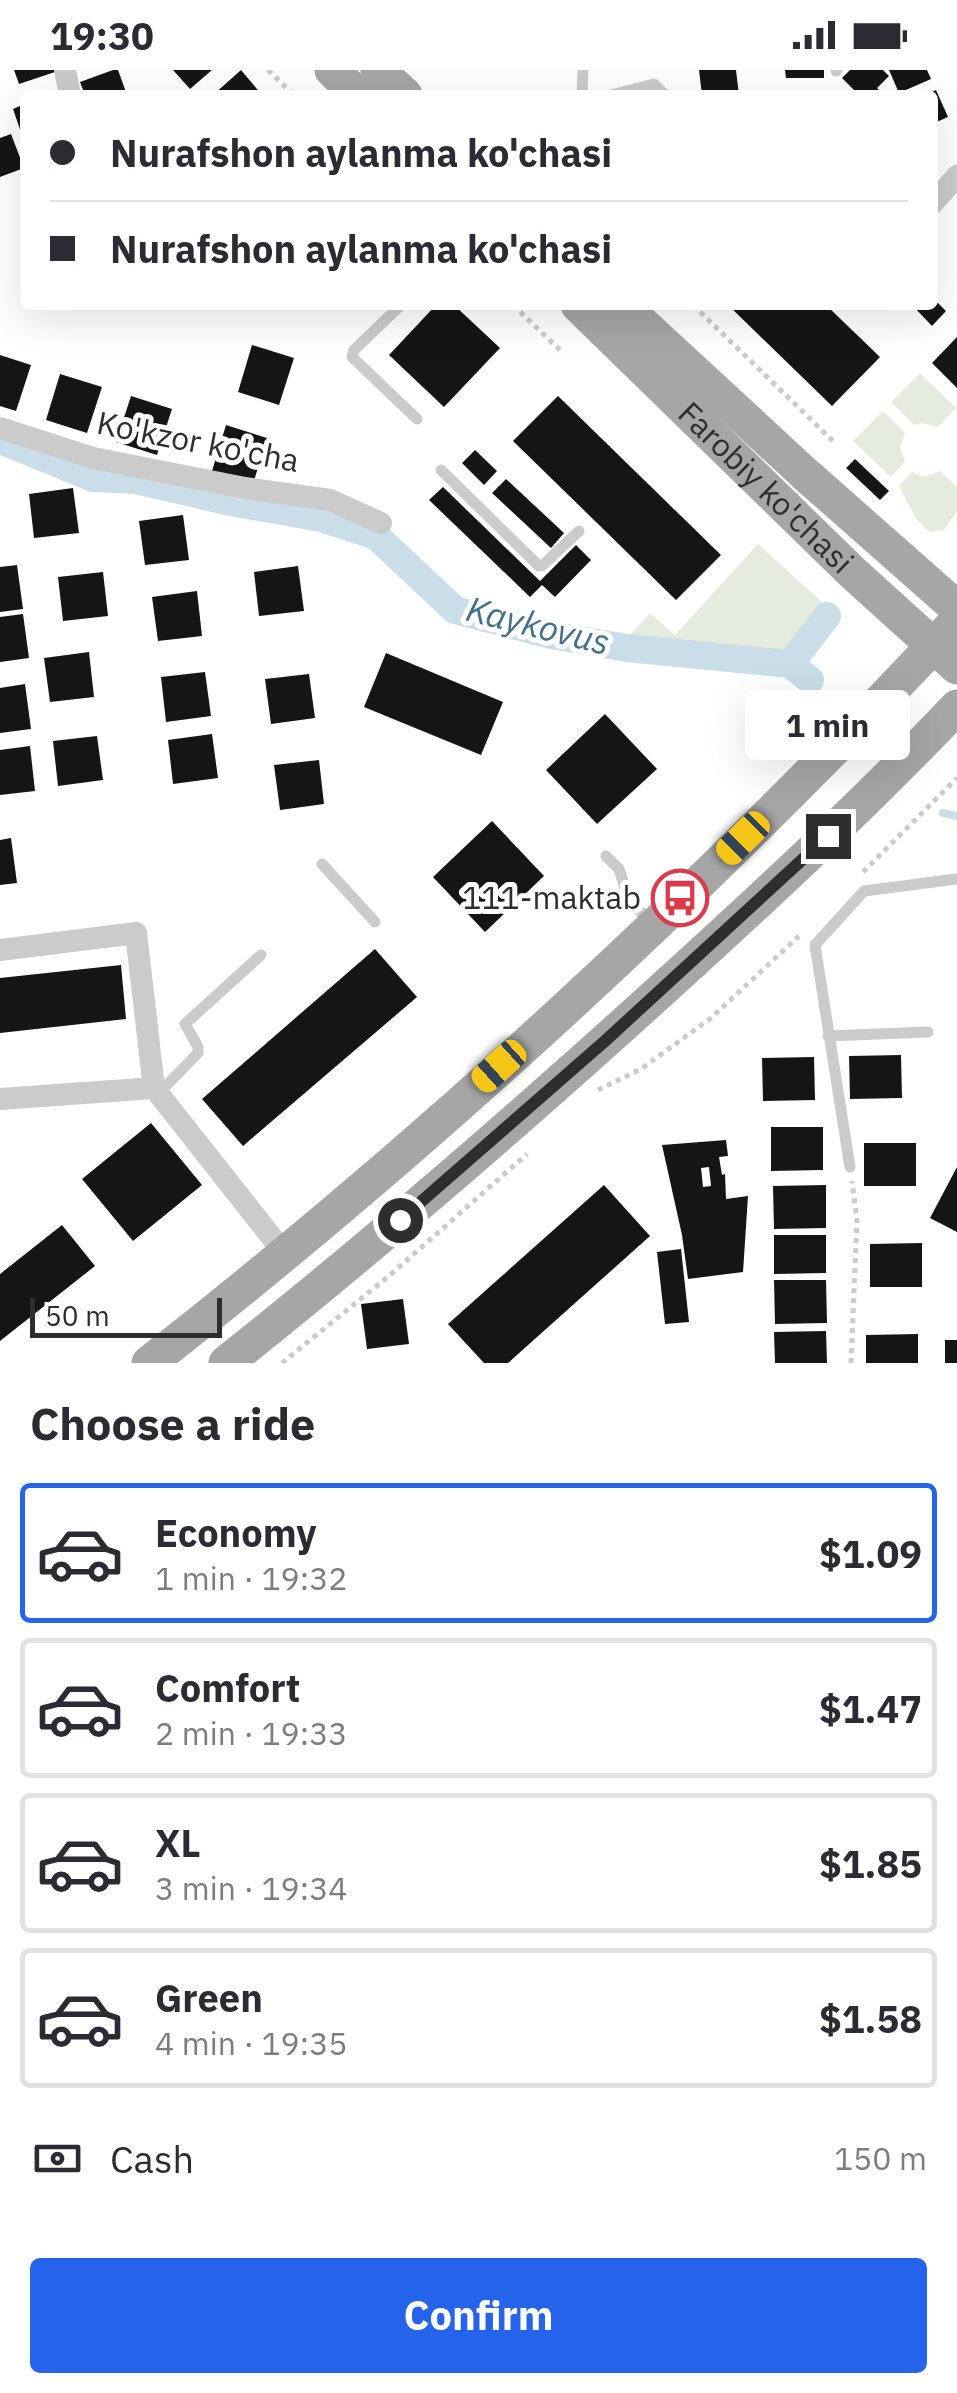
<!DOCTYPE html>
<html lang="en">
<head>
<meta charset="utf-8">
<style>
	:root { --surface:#fff; --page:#f2f2f3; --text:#2b2b33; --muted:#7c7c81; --line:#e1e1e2; --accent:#2563eb }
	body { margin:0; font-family:"IBM Plex Sans",sans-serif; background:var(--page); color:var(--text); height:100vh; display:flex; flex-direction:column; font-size:38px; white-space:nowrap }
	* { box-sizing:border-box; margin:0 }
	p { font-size:32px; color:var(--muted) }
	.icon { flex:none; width:55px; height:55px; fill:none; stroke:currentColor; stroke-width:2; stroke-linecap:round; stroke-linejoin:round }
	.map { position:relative; height:1293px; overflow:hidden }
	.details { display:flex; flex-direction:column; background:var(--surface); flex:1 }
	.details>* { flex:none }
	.guide { position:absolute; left:20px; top:20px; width:918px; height:220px; border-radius:10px; box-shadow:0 10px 40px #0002; display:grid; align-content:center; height:220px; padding:0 30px; background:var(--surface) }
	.scale { position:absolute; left:30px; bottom:25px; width:192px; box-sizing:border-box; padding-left:10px; border:5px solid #2e2e2e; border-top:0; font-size:28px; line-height:35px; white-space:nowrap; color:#2e2e2e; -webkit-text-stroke:8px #fff; paint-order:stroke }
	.end { position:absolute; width:45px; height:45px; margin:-22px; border:12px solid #2e2e2e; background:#fff; box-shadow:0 0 0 5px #fff }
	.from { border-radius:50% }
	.bubble { position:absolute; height:70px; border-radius:10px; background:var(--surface); box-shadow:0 10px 40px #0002; font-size:32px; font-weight:800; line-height:70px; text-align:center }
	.car { position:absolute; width:30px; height:60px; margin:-30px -15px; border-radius:12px; box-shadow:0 0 8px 2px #0007; background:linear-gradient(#f5c518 24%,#345 0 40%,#f5c518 0 76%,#345 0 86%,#f5c518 0) }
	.guide b { display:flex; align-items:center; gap:35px; height:95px; font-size:38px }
	.guide b+b { border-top:2px solid var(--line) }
	.guide i { width:25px; height:25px; background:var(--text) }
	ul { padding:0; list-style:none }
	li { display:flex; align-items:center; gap:30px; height:140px; margin:0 20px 15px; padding:0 10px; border:5px solid var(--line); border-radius:10px }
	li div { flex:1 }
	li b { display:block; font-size:38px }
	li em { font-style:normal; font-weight:800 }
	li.selected { border-color:var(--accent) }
	li>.icon { width:90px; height:90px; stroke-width:1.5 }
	h2 { padding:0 30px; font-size:45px; line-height:120px }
	.pay { display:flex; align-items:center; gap:25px; height:110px; padding:0 30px; font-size:38px }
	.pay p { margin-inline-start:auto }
	.cta { display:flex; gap:20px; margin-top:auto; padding:20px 30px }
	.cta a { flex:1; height:115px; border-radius:10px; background:var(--accent); color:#fff; font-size:40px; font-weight:800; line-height:115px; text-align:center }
	.status { display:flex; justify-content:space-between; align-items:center; height:70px; padding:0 50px; background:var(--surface); direction:ltr }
	.status svg { height:28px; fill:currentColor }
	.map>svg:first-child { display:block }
	.green { fill:#e5ebdd }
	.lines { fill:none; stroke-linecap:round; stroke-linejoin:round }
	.stream { stroke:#cadeea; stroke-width:8 }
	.canal { stroke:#cadeea; stroke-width:28 }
	.building { fill:#151515; fill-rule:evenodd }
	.path { stroke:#cbcbcb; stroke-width:5; stroke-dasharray:5 5; stroke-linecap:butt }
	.lane { stroke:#cbcbcb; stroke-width:11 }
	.street { stroke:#cbcbcb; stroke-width:22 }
	.primary { stroke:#a6a6a6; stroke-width:35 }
	.route { stroke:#2e2e2e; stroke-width:12 }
	.labels { text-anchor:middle; stroke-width:10; stroke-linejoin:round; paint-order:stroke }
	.street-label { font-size:32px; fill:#2e2e2e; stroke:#fff }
	.poi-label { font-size:32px; fill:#2e2e2e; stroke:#fff; text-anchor:end }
	.water-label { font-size:35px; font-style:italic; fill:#41708c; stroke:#fff }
</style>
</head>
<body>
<div class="status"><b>19:30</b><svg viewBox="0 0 49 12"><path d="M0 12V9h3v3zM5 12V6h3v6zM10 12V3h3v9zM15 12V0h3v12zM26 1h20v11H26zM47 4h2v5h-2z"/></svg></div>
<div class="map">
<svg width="957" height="1293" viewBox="0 0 957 1293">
	<rect width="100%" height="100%" fill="#fff"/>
	<path class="green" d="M920,303l36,35 -18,19 -16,-4 -8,2 -23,-23z
		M883,341l22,22 -5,14 5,15 -14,15 -38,-36z
		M940,401l17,16v24l-13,19 -14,2 -14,-13 -17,-33 13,-14 12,5z
		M758,474l64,58 -40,51 -154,-16 22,-24 25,22z"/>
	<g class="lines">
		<path class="stream" d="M943,743l14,3"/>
		<path class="canal" d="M0,370l93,38 43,2 95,22 90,16 55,18 79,74 96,25 76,13 163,16 20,16
			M790,594l37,-48"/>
	</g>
	<path class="building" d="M14,0h44v1l-39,13z
		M113,0h5l9,25h-42l-5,-13z
		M173,0h39l-22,19z
		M241,0l21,25h-49z
		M699,0h37l3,25h-37z
		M785,0h39v8h-38z
		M850,0h33l6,6 -12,12 7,7h-25l-17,-17z
		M889,0h38l4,9 -32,14z
		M936,20l12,27 -16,7v-29h-7z
		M25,34v37h-1l-11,-32z
		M11,64l13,34 -24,9v-39z
		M932,227l14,14 -14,15 -20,-21h20z
		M436,235h18l46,43 -56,59 -55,-52z
		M728,235h98l54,52 -48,49z
		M957,267v51l-25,-25z
		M252,275l42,13 -15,47 -41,-13z
		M0,285l31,10 -15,46 -16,-5z
		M60,304l42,13 -15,46 -41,-13z
		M131,326l41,13 -15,46 -41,-13z
		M558,326l163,159 -45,45 -163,-159z
		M226,355l41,13 -14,46 -41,-13z
		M475,380l22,21 -13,14 -22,-22z
		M855,389l34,32 -9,9 -34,-32z
		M506,409l58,54 -13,15 -59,-55z
		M443,417l97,94 36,-36 15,15 -36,37 -13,-12 -12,12 -101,-97z
		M73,418l6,45 -45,5 -5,-44z
		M183,445l6,45 -44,5 -6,-44z
		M17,495l6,44 -23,3v-45z
		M298,496l6,45 -45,5 -5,-44z
		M103,502l5,44 -45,5 -5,-44z
		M197,521l5,45 -44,5 -6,-44z
		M23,544l6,44 -29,4v-45z
		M89,582l5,45 -44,5 -6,-44z
		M386,583l117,49 -22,53 -117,-48z
		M205,602l6,44 -45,6 -5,-45z
		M309,604l6,44 -44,6 -6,-45z
		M25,614l6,45 -31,4v-45z
		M605,644l52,55 -60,55 -51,-54z
		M212,664l6,44 -45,6 -5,-44z
		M97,666l6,44 -45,6 -5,-45z
		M30,676l5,45 -35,4v-45z
		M319,690l5,44 -44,6 -6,-45z
		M492,751l52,55 -59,56 -52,-55z
		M11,768l6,45 -17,2v-45z
		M375,879l42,48 -174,149 -41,-47z
		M121,895l5,54 -126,14v-55z
		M901,985l1,43 -52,1 -1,-43z
		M814,987l1,43 -52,1 -1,-43z
		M151,1053l51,62 -69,56 -51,-62z
		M771,1057h52v43l-52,1z
		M726,1070l2,16 -9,1 3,18 3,-1 1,25 22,-3 -5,76 -55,7 -6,-44 -20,-90zM709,1097l2,19 -8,1 -2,-19z
		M864,1073h52v43h-52z
		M957,1097v65l-27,-14z
		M604,1115l46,51 -142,127h-24l-36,-39z
		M826,1115v43l-52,1 -1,-43z
		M62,1155l33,41 -95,75v-67z
		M774,1165h52v38l-52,1z
		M922,1173v44h-52v-43z
		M681,1179l8,73 -24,2 -8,-72z
		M774,1210h52l1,43 -52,1z
		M403,1229l6,45 -42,5 -6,-45z
		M826,1261l1,32h-52l-1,-31z
		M918,1264v29h-52v-28z
		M945,1270h12v23h-12z"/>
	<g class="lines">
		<path class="path" d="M268,0l26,25
			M513,235l50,48
			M693,235l142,138
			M863,802l94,-94
			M598,1020l43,-21 70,-51 88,-82
			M282,1293l108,-88 137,-121
			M851,1293l6,-143 -5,-39"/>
		<path class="lane" d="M836,1l1,-1
			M582,25l1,-25
			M611,25l43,-11 11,11
			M401,235l-47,45 -2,7 65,62
			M441,400l98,96 4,-1 36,-34
			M606,786l13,13 10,31 21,21
			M322,794l53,58
			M828,966l100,-4
			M159,1023l39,-40v-6l-13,-23 76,-69
			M850,1097l-35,-222 49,-54 93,-12"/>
		<path class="street" d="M65,0l5,25
			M932,134l25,-28
			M0,358l93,30 152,30 85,12 51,23
			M0,880l136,-17 18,155
			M154,1018l131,166
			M0,1029l154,-11"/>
		<g class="primary">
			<path d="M332,0l26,25"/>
			<path d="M378,0l27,25"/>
			<path id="s1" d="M578,235l274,267 105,95"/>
			<path d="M622,235l183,169 152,134"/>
			<path d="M149,1293c284,-222 561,-479 808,-742"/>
			<path d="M226,1293c136,-108 268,-222 397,-338 114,-103 228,-207 334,-318"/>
		</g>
	</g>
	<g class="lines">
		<path class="route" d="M400,1150l205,-179 223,-205"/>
	</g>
	<defs>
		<g id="bus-ring" transform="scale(2.875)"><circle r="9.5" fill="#fff" stroke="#db3b4a" stroke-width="1.5"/><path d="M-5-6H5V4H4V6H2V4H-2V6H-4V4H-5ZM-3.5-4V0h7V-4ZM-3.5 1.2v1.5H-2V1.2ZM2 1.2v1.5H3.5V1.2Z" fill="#db3b4a"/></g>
	</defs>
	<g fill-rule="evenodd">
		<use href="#bus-ring" x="680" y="828"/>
	</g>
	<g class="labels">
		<g class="street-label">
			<text transform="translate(198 372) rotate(11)" y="11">Ko'kzor ko'cha</text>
			<text dy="11" stroke="none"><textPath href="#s1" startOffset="262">Farobiy ko'chasi</textPath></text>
		</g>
		<g class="poi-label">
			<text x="641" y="839">111-maktab</text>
		</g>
		<g class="water-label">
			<text transform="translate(538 556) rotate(14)" y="12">Kaykovus</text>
		</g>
	</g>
</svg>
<div class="scale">50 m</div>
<i class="end from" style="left:400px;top:1150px"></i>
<i class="end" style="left:828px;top:766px"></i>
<div class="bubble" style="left:745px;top:620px;width:165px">1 min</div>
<i class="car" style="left:743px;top:768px;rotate:225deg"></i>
<i class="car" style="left:499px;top:996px;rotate:228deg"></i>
<div class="guide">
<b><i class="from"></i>Nurafshon aylanma ko'chasi</b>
<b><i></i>Nurafshon aylanma ko'chasi</b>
</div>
</div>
<section class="details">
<h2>Choose a ride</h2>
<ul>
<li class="selected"><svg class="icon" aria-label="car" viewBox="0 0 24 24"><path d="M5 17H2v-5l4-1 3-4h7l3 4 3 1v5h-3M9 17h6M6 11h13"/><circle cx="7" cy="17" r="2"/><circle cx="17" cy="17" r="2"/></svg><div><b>Economy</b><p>1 min · 19:32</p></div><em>$1.09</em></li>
<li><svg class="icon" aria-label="car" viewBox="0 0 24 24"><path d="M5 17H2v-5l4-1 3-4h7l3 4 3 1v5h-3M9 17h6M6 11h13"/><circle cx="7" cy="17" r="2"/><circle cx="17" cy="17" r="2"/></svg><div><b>Comfort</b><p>2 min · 19:33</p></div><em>$1.47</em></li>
<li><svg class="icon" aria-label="car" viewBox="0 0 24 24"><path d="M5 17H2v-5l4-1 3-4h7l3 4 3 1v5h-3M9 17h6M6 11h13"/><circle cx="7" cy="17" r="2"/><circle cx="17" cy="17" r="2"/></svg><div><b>XL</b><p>3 min · 19:34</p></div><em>$1.85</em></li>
<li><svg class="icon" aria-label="car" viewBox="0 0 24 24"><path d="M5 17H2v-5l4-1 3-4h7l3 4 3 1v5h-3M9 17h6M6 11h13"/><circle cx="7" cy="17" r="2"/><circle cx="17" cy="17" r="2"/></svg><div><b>Green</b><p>4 min · 19:35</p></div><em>$1.58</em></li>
</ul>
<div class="pay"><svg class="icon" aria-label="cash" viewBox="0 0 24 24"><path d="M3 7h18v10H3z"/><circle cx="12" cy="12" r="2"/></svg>Cash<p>150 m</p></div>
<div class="cta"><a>Confirm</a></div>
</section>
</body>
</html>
